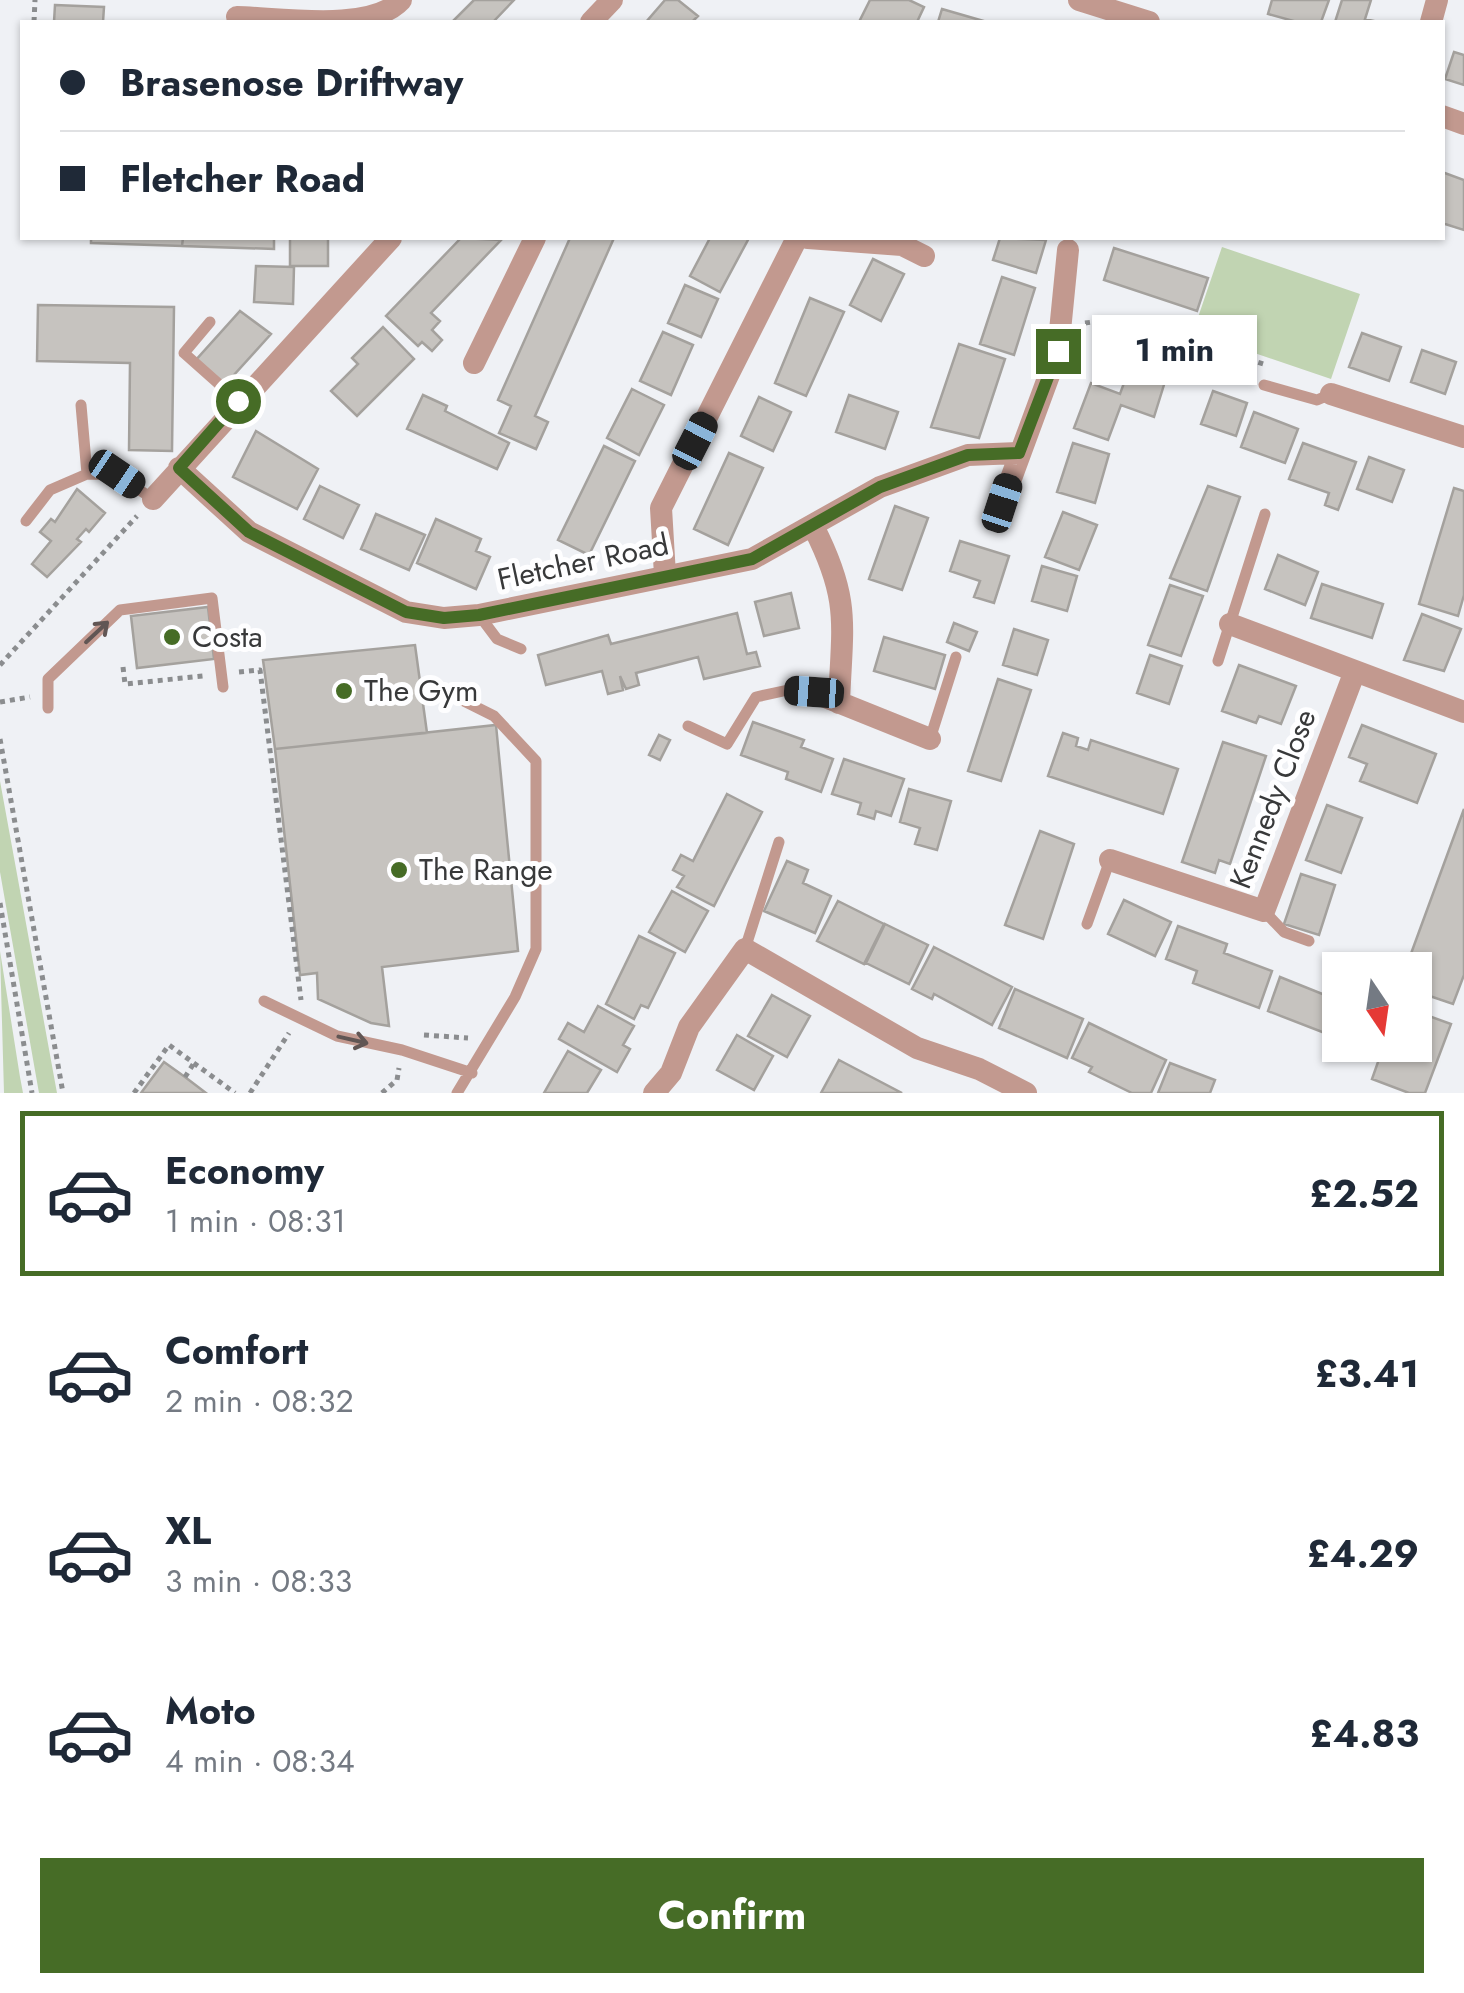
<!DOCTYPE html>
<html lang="en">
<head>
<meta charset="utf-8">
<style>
	:root { --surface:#fff; --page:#f2f2f3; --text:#1f2937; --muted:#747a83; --line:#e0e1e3; --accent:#466c26 }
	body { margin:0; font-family:Jost,sans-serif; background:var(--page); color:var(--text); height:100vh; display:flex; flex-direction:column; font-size:38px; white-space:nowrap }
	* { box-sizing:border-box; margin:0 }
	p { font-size:32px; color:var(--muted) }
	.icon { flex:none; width:55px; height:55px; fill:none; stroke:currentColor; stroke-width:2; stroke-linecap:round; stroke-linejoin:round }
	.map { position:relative; height:1093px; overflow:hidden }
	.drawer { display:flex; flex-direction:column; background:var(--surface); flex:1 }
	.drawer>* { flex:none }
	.guide { position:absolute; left:20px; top:20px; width:1425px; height:220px; border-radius:0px; box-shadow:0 2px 8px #0004; display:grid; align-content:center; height:220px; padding:0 40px; background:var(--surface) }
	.needle { width:65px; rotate:167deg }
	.buttons { position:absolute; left:1322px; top:952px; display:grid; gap:20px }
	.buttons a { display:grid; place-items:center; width:110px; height:110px; border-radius:0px; background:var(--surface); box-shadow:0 2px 8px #0004; font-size:50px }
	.end { position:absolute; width:45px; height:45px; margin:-22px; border:12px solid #466c26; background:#fff; box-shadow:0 0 0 5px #fff }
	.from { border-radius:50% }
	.bubble { position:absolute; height:70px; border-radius:0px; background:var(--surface); box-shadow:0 2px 8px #0004; font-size:32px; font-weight:700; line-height:70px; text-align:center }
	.car { position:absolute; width:30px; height:60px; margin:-30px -15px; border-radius:12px; box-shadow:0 0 8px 2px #0007; background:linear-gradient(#222 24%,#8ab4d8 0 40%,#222 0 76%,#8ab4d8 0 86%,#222 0) }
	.guide b { display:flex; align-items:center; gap:35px; height:95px; font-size:38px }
	.guide b+b { border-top:2px solid var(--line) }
	.guide i { width:25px; height:25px; background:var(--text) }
	ul { padding:18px 0 0; list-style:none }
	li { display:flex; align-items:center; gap:30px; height:165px; margin:0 20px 15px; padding:0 20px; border:5px solid transparent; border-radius:0px }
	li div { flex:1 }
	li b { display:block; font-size:38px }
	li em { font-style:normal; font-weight:700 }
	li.current { border-color:var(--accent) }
	li>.icon { width:90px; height:90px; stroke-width:1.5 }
	.primary-button { display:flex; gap:20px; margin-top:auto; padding:20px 40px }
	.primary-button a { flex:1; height:115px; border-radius:0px; background:var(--accent); color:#fff; font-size:40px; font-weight:700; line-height:115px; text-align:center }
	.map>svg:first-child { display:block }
	.green { fill:#c1d4b2 }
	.building { fill:#c6c3bf; stroke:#a4a19d; stroke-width:2.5 }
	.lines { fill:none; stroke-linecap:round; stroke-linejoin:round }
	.path { stroke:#8b8d8f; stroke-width:5; stroke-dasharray:5 5; stroke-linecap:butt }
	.service { stroke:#c2998f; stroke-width:11 }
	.minor { stroke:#c2998f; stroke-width:22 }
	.oneway { stroke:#615654 }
	.route { stroke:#466c26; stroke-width:12 }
	.poi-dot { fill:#466c26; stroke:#fefeff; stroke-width:4 }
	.labels { text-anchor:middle; stroke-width:10; stroke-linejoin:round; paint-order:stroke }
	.street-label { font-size:30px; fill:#38393a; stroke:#fefeff }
	.poi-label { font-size:30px; fill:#38393a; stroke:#fefeff; text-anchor:start }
</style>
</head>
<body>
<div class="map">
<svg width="1464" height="1093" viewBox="0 0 1464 1093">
	<rect width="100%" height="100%" fill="#eff1f5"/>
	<path class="green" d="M1222,247l138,47 -29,85 -138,-47z
		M0,781l57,312h-18l-39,-221z
		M0,951l20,126 3,16h-19z"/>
	<path class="building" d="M474,0h40l-21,22h-41z
		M665,0h13l20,16 -6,6h-46z
		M870,0h39l15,7 -7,15h-50l-7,-2z
		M1272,0h57l-8,22h-24l-29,-8z
		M1342,0h29l-6,19 13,3h-43z
		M55,5l49,2 -1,15h-49z
		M942,9l45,13h-49z
		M1454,52l10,3v30l-19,-6z
		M1442,172l22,8v50l-22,-7z
		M91,238h92l-1,8 -91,-3z
		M183,238h91v11l-92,-3z
		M290,238h38v28h-38z
		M461,238l40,2 -70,73 9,8 -8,9 10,10 -10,11 -10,-9 -4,4 -32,-30z
		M570,238h44l-79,178 13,6 -12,27 -37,-16 12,-27 -13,-6z
		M710,238h39l-29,54 -30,-16z
		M1000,238l46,2 -10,33 -43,-13z
		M1114,248l94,30 -11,33 -93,-31z
		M873,259l31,15 -23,47 -31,-16z
		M256,266l38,1 -1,37 -39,-2z
		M1002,277l33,11 -21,67 -34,-11z
		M685,285l33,14 -17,38 -33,-14z
		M810,298l34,14 -38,84 -31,-13z
		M38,305l136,2 -2,144 -43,-1 1,-87 -93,-2z
		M240,311l31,23 -48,53 -28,-26z
		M383,327l31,32 -57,57 -26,-25 27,-27 -6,-6z
		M663,332l30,13 -22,50 -31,-14z
		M1362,333l39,14 -12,34 -40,-14z
		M1142,334l34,12 -22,71 -33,-12 -13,35 -34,-12 17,-45 29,11z
		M959,344l46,15 -26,79 -48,-11z
		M1422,350l34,12 -11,32 -34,-12z
		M632,389l32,16 -25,50 -32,-17z
		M1213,391l34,12 -11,33 -35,-12z
		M423,395l24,11 -2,5 64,32 -12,26 -90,-40z
		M849,395l49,17 -13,37 -49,-17z
		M759,397l32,15 -18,39 -32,-15z
		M1254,412l44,17 -13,34 -44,-16z
		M256,431l62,38 -21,40 -64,-32z
		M1073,443l36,11 -14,49 -38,-11z
		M1303,443l53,19 -18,48 -13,-5 4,-12 -40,-14z
		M604,446l31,15 -46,94 -31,-15z
		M729,453l34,15 -35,77 -34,-16z
		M1369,457l35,13 -12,32 -35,-13z
		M320,486l39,19 -16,33 -39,-19z
		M1208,486l32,11 -33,94 -37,-13z
		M1454,488l10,3v104l-6,21 -39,-12z
		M77,489l28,24 -16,19 -3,-3 -9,10 4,3 -34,35 -15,-13 19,-23 -11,-9 11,-13 4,3z
		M895,506l33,12 -26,72 -33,-11z
		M1063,512l34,13 -18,45 -34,-13z
		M376,514l49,21 -16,35 -48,-21z
		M436,519l45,20 -5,12 14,6 -14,32 -59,-26z
		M960,541l49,15 -15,47 -20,-6 6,-16 -30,-10z
		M1278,555l40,17 -13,33 -40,-16z
		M1042,566l35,10 -10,35 -35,-10z
		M1322,584l61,20 -11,34 -61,-20z
		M1170,585l33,11 -22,60 -33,-11z
		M791,593l8,35 -35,8 -9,-34z
		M208,607l6,52 -77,9 -6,-52z
		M737,613l10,41 9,-2 4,14 -56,13 -6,-22 -62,16 3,12 -13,4 -6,-13 3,14 -15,4 -6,-23 -56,14 -8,-30 70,-20 3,9z
		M1422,614l39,15 -17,42 -40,-11z
		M954,623l23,9 -8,19 -22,-9z
		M1014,629l34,11 -11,35 -34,-10z
		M884,637l61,18 -10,34 -61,-18z
		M415,645l12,88 -152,16 -12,-89z
		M1150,655l32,11 -13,38 -32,-11z
		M1239,665l57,21 -15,38 -22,-8 -3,7 -34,-12z
		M998,679l33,11 -30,91 -33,-10z
		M753,722l51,18 -3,7 32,12 -12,33 -35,-13 2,-7 -47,-17z
		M496,725l22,226 -136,16 7,59 -18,-3 -53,-24 -1,-26 -17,2 -25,-226z
		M1362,725l74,29 -19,49 -57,-22 7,-17 -18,-7z
		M1063,733l15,5 -2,8 12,4 3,-10 87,29 -15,45 -115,-38z
		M659,735l11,5 -10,20 -11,-5z
		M1223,742l43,14 -36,108 -11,-4 -4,13 -33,-11z
		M844,759l60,20 -13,37 -15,-5 -2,8 -16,-5 3,-11 -29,-9z
		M909,789l42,12 -14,49 -22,-6 5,-16 -20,-6z
		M727,794l35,18 -48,94 -37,-19 7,-11 -11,-6 8,-15 12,6z
		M1327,805l35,13 -21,55 -35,-13z
		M1464,809v166l-11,29 -38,-13v-21h-10z
		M1040,831l34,13 -31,95 -38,-14z
		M787,861l21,9 -5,13 28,13 -16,37 -51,-22z
		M1301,874l34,11 -16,50 -35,-11z
		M672,891l36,20 -23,41 -36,-20z
		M1124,900l47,22 -16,34 -47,-22z
		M838,901l46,23 -20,40 -47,-23z
		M885,924l43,21 -19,39 -43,-21z
		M1178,926l49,18 -3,9 48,18 -13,37 -66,-25 4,-12 -31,-12z
		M639,936l36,17 -27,55 -7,-3 -7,14 -28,-15z
		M934,947l78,40 -20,38 -58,-31 -2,5 -20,-10z
		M1280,977l60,24 -10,34 -62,-24z
		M1015,989l68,30 -16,39 -68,-30z
		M772,995l38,21 -23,41 -39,-21z
		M598,1006l36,20 -11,19 7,4 -13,23 -58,-33 9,-16 16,9z
		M1415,1011l36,13 -26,69h-16l-37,-14 12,-34h31z
		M1089,1023l77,37 -15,33h-19l-43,-21 3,-5 -20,-9z
		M737,1035l36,21 -19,34 -37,-20z
		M568,1051l33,19 -14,23h-43z
		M839,1060l63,33h-81z
		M164,1062l21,15 21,16h-65z
		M1170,1063l45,17 -5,13h-52z"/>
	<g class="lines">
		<path class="path" d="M34,22l1,-22
			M1085,323l31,-4 151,46
			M0,665l137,-149
			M123,667l2,17 78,-8
			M239,672l21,-2 41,330
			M0,702l30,-5
			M0,739l63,354
			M0,903l32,190
			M424,1035l44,3
			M185,1077l9,-14
			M134,1093l35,-48 66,48
			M250,1093l39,-60
			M382,1093l15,-13 2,-12"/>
		<path class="service" d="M210,322l-26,31 54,48
			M1264,385l53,15 14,-6
			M81,405l6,69 30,1 36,24
			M26,521l24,-31 37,-16
			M479,615l18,24 24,10
			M1218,661l47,-147
			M452,695l42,21 42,45v188l-21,48 -58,96
			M48,708v-29l72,-69 92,-12 11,89
			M688,726l39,18 29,-47 32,-7 25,2
			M930,739l26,-82
			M1264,911l20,21 25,9
			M1087,924l23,-64
			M745,949l34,-107
			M264,1001l73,35 65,14 70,23"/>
		<path class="minor" d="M1079,0l70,22
			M237,17c43,1 134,16 164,-17
			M591,22l21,-22
			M1431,22l6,-22
			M1442,116l22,8
			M808,238l94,7 22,11
			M474,363l61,-125
			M1331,394l133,43
			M179,468l70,64 157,80 38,6 35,-3 273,-56 128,-72 88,-32 51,-2
			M153,499l238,-261
			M1002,503l56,-152 10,-101
			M814,528c37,73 28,97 25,175
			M665,575l-4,-67 136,-270
			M1230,624l234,88
			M813,692l117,47
			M1110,860l154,51 91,-240
			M654,1093l17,-20 18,-46 56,-78 172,99 62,21 47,24"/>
	</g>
	<defs><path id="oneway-shaft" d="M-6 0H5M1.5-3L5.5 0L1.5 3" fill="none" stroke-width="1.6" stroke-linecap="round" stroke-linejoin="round" transform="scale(2.5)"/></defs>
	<g class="oneway">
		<use href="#oneway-shaft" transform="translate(97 632) rotate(-43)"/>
		<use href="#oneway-shaft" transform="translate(353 1040) rotate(13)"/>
	</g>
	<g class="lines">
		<path class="route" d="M238,401l-59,67 70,64 157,80 38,6 35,-3 273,-56 128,-72 88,-32 51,-2 39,-102"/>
	</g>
	<g class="poi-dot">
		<circle cx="172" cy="637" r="10"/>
		<circle cx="344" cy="691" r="10"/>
		<circle cx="399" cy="870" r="10"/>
	</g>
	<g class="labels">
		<g class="street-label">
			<text transform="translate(583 562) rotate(-12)" y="10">Fletcher Road</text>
			<text transform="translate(1273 799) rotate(-69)" y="10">Kennedy Close</text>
		</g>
		<g class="poi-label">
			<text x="192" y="647">Costa</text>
			<text x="364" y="701">The Gym</text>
			<text x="419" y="880">The Range</text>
		</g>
	</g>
</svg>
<div class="buttons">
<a><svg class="needle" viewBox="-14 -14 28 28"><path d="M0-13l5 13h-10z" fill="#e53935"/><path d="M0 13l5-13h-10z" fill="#747a83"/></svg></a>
</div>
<i class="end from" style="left:238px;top:401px"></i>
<i class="end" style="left:1058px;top:351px"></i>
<div class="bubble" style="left:1092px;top:315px;width:165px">1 min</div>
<i class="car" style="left:695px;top:441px;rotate:27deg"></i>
<i class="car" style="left:117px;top:474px;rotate:124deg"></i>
<i class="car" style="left:1002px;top:503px;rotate:18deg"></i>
<i class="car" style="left:814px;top:692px;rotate:274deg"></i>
<div class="guide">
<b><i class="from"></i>Brasenose Driftway</b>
<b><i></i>Fletcher Road</b>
</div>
</div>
<section class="drawer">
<ul>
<li class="current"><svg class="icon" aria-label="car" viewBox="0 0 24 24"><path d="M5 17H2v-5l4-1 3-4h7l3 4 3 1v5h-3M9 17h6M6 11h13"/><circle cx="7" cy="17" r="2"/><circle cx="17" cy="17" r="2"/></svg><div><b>Economy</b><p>1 min · 08:31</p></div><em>£2.52</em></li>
<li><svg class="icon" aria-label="car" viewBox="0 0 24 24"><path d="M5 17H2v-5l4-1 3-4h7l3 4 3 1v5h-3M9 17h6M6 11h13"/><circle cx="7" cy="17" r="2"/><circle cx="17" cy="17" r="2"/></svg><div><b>Comfort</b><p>2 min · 08:32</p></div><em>£3.41</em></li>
<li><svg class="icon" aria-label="car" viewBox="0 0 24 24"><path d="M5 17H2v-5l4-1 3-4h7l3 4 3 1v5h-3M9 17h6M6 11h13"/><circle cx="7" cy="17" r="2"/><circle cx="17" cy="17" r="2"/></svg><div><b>XL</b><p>3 min · 08:33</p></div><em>£4.29</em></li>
<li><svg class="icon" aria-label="car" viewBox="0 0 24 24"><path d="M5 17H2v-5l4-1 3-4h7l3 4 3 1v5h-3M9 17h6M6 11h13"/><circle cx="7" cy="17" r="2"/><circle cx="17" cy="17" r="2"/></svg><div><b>Moto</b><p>4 min · 08:34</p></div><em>£4.83</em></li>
</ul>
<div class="primary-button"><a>Confirm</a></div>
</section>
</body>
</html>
